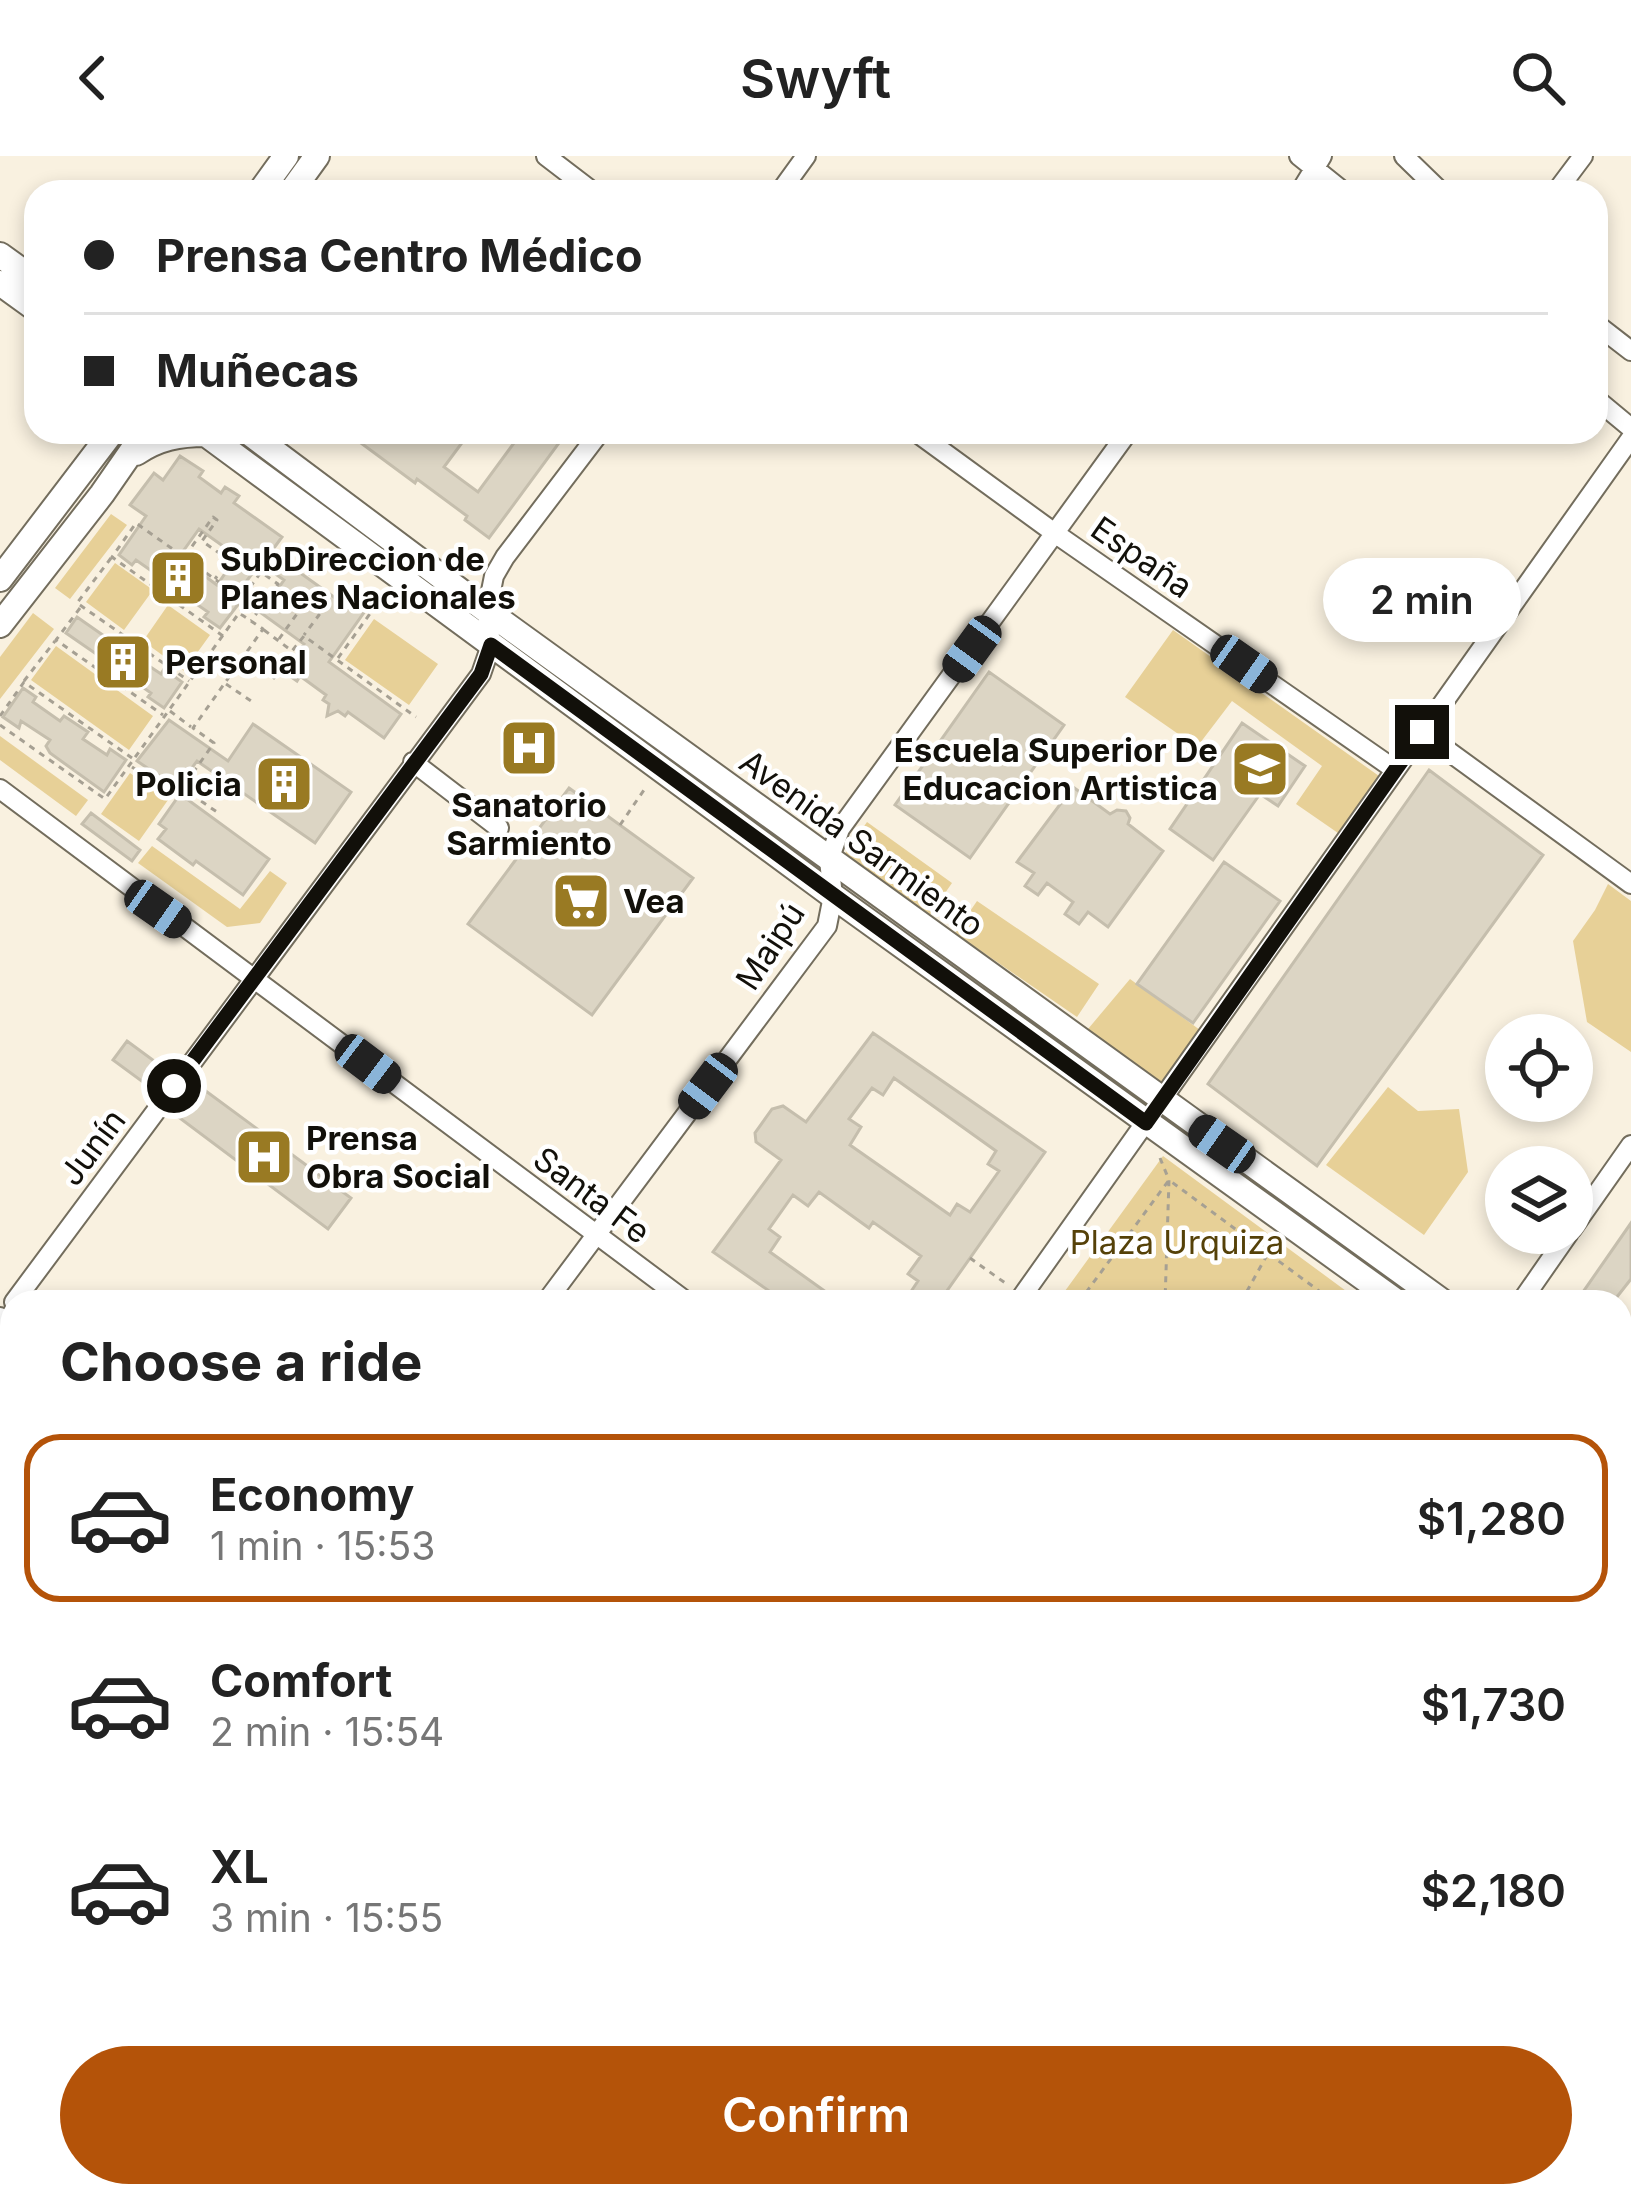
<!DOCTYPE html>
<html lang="en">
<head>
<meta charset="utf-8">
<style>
	:root { --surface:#fff; --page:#f6f6f6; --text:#222; --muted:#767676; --line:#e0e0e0; --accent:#b45309 }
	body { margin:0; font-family:Inter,sans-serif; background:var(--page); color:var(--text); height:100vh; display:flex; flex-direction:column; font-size:45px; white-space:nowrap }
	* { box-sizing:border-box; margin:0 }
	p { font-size:39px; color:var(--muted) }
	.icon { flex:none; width:66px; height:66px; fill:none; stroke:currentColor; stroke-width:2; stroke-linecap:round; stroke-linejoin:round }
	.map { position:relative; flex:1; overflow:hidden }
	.panel { position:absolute; left:0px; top:1134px; width:1632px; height:918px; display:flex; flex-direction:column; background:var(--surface); border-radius:36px 36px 0 0; box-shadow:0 6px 18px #0003 }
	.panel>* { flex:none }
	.hud { position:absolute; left:24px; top:24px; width:1584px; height:264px; border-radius:36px; box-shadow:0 6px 18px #0003; display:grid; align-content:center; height:264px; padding:0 60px; background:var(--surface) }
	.fabs { position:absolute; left:1485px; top:858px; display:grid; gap:24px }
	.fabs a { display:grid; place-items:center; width:108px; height:108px; border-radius:50%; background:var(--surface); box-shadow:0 6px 18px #0003; font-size:60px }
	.end { position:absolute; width:54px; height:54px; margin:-27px; border:15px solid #12100a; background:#fff; box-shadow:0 0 0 6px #fff }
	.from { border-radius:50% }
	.bubble { position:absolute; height:84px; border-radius:42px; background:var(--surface); box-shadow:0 6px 18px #0003; font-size:39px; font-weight:600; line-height:84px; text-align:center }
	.car { position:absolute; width:36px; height:72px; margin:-36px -18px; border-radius:15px; box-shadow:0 0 9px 3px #0007; background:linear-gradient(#222 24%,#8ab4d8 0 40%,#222 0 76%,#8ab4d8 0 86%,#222 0) }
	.hud b { display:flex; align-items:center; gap:42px; height:114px; font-size:45px }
	.hud b+b { border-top:3px solid var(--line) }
	.hud i { width:30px; height:30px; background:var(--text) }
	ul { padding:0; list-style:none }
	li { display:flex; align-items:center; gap:36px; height:168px; margin:0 24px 18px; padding:0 36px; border:6px solid transparent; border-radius:36px }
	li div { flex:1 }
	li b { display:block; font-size:45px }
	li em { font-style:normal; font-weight:600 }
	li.active { border-color:var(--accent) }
	li>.icon { width:108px; height:108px; stroke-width:1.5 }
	h2 { padding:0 60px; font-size:54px; line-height:144px }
	.button { display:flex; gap:24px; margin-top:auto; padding:24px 60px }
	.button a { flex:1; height:138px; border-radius:72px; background:var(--accent); color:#fff; font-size:48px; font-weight:600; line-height:138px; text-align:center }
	header { display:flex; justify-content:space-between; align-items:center; height:156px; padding:0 60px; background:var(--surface); font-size:54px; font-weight:600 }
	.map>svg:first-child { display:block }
	.green { fill:#e7d097 }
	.building { fill:#dcd5c4; stroke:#c5bead; stroke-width:3; fill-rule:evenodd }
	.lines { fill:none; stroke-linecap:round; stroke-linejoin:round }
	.minor-casing { stroke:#736d5d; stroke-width:22 }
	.major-casing { stroke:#736d5d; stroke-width:28 }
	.path { stroke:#a6a093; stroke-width:3; stroke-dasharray:6 6; stroke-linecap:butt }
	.minor { stroke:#fff; stroke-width:18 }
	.major { stroke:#fff; stroke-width:24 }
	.route { stroke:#12100a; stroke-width:15 }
	.labels { text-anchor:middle; stroke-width:9; stroke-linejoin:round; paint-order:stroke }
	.street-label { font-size:33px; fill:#12100a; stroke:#fff }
	.poi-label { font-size:33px; font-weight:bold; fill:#12100a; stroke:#fff; text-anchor:start }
	.park-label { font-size:33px; fill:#554108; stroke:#fff }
</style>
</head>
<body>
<header><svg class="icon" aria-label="back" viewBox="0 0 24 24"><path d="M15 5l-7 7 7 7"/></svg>Swyft<svg class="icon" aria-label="search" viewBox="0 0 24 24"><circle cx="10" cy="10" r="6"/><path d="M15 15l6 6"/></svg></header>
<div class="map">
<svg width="1631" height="2052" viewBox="0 0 1631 2052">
	<rect width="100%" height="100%" fill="#f9f1e0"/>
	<path class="green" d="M111,358l16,11 -57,74 -15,-11z
		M115,407l38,27 -29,40 -38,-28z
		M168,449l42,30 -26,36 -41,-30z
		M33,457l21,16 -54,70v-42z
		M374,463l64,45 -29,41 -64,-45z
		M1173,474l206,146 -41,57 -42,-29 26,-38 -90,-65 -35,46 -72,-50z
		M56,490l97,70 -24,34 -98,-70z
		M0,580l88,64 -12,16 -76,-56z
		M130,617l38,27 -29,41 -38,-27z
		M867,666l85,61 -23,33 -85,-61z
		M152,690l88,63 30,-38 17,12 -27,40 -33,4 -89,-64z
		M1608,728l23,17v151l-44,-30 -14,-81 22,-31z
		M977,745l122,83 -22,33 -122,-84z
		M1130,823l70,51 -38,70 -79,-65z
		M1388,931l30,24 41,-2 9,63 -44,63 -98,-70z
		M1163,1000l198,146h-304z"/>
	<path class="building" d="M346,276h124l-26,35 34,25 44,-60h45l-78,106 -24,-18 2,-4 -50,-37 -2,4z
		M180,300l23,15 -4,6 22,16 4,-6 14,9 -5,7 48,34 -11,15 67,48 3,-6 24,17 -36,51 72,52 -17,24 -36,-26 -3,4 -7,-5 -11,5 2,-12 -6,-4 3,-5 -26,-19 -3,5 -13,-9 20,-28 -43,-31 23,-33 -24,-17 -26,35 6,4 -20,26 -16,-11 4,-5 -26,-18 -3,4 -20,-13 4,-6 -27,-19 -4,5 -13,-10 27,-39 -16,-11 24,-32 9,7zM199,373l38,27 -20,29 -38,-28z
		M77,461l40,28 4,-5 19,13 -3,5 24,16 3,-5 18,13 -18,26 -16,-11 3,-4 -27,-19 -3,4 -19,-14 3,-4 -39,-27z
		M989,516l75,53 -94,133 -75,-53z
		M23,532l13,9 -3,5 27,19 4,-5 24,16 -5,7 24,16 3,-6 16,11 -22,32 -54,-39 -4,-7 4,-6 -29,-19 -2,7 -16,-11z
		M169,564l59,41 25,-37 98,68 -36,51 -118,-82 -20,27 -40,-27z
		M1242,567l63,43 -27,40 -18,-12 -47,66 -43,-31z
		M1429,614l114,85 -226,311 -109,-82z
		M1073,631l37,27 7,-4 9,1 4,7 -2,6 35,27 -55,76 -20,-15 -9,12 -14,-10 8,-12 -26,-19 -9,12 -13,-9 9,-13 -17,-11z
		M569,632l124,90 -101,137 -124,-91z
		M180,638l89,65 -26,36 -47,-34 -3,4 -35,-26 8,-10 -7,-5z
		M91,657l49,37 -8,11 -50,-37z
		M1224,706l56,39 -87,122 -56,-39z
		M873,877l172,119 -106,150h-35l14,-21 -10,-7 13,-18 -48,-34 -4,6 -50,-36 -11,14 -15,-11 -24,34 11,8 -10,15 70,50h-55l-72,-50 68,-92 -25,-18 -1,-9 17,-24 11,-3 23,16zM894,922l102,73 -8,13 11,7 -29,41 -13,-8 -7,11 -100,-70 11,-18 -12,-8 23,-31 11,7z
		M127,885l34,25 -14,19 -34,-25z
		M199,930l152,112 -23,31 -151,-113z
		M1631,1067v56l-18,23h-37z"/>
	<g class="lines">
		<g class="minor-casing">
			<path id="minor" d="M546,0l47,36
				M1299,0l45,36
				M1404,0l37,36
				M780,36l26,-36
				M1300,36l22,-36
				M1556,36l27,-36
				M1596,168l35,27
				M1596,243l35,29
				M916,276l140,102 338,235
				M1422,576l209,152
				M413,606l86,66
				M0,633l687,513
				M1572,1073l59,-84
				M14,1146l467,-628 10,-29 -4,-34 7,-35 11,-19 95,-125
				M546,1146l281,-376 6,-30 -4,-36 11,-31 288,-397
				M1018,1146l613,-864
				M1521,1146l48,-69
				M0,1161l12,9
				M0,1680l12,9
				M1620,1740l11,-15
				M1620,1831l11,7
				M0,1866l12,-16
				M471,2040l15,12
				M1170,2040l17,12
				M426,2052l9,-12
				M869,2052l9,-12
				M1390,2052l9,-12"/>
		</g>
		<g class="major-casing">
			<path id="major" d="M260,36l26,-36
				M291,36l26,-36
				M0,99l36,26
				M0,127l36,26
				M203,276l630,464 564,406
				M248,276l239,179 956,691
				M136,297c22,-15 43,-19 70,-19
				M0,423l112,-147
				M0,469l102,-131 43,-62
				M1620,1275l11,8
				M1620,1306l11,8"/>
		</g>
		<path class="path" d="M185,400l28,-39 4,3 -15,21 27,19 -14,19
			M111,402l-34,45 112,78
			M308,419l19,-26
			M243,441l18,-25 17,12 -27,37
			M80,452l-24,32 107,75
			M264,474l28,21 12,-15 112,81
			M223,480l-111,-79 24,-34 111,79 -7,9
			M279,483l25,-35 15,11 -15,20
			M244,500l30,22 17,-25
			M338,502l47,-65
			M24,525l31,-40
			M226,528l28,19
			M170,555l21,16
			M0,560l24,-34 108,76
			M0,569l105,74 134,-186 24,16 -70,99 21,15 -32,45 35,24
			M132,611l44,30 5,-7
			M620,669l26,-38
			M1160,1002l9,22 -4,122
			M970,1102l38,27
			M1079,1146l90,-122 165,122
			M1241,1146l26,-47"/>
		<use href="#minor" class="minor"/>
		<use href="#major" class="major"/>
	</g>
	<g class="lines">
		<path class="route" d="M174,930l307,-412 10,-29 655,478 276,-391"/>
	</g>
	<defs>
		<g id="building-square" transform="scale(3)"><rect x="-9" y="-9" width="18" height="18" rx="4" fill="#997a23" stroke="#fff"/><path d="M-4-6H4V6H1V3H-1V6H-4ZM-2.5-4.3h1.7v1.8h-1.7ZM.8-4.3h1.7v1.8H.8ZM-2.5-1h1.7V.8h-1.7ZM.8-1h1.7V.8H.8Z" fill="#fff"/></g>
		<g id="hospital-square" transform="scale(3)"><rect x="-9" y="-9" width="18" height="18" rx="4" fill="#997a23" stroke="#fff"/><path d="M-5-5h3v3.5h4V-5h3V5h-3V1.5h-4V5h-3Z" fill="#fff"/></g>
		<g id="university-square" transform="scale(3)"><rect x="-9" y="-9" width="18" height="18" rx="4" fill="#997a23" stroke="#fff"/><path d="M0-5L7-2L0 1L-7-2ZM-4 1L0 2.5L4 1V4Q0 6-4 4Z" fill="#fff"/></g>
		<g id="supermarket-square" transform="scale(3)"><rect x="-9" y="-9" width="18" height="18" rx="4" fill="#997a23" stroke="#fff"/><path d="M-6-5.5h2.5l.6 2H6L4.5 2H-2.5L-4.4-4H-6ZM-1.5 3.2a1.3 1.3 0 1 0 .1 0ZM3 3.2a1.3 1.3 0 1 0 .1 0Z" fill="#fff"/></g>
	</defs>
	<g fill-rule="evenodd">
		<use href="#building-square" x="178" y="422"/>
		<use href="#building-square" x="123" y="506"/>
		<use href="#hospital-square" x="529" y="592"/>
		<use href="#university-square" x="1260" y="613"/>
		<use href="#building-square" x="284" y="628"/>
		<use href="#supermarket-square" x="581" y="745"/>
		<use href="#hospital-square" x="264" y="1001"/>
	</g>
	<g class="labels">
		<g class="street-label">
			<text transform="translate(1142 401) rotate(35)" y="12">España</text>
			<text transform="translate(862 687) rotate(36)" y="12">Avenida Sarmiento</text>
			<text transform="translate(770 790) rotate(-57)" y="12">Maipú</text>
			<text transform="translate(92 991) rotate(-53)" y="12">Junín</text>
			<text transform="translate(592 1039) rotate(37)" y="12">Santa Fe</text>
		</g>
		<g class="poi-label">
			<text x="220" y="415">SubDireccion de<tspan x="220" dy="38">Planes Nacionales</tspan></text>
			<text x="165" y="518">Personal</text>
			<text x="1218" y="606" text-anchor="end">Escuela Superior De<tspan x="1218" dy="38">Educacion Artistica</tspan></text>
			<text x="242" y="640" text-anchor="end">Policia</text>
			<text x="529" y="661" text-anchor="middle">Sanatorio<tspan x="529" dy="38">Sarmiento</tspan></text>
			<text x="623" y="757">Vea</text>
			<text x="306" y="994">Prensa<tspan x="306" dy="38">Obra Social</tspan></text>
		</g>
		<g class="park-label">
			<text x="1177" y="1098">Plaza Urquiza</text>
		</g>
	</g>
</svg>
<div class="fabs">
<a><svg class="icon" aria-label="locate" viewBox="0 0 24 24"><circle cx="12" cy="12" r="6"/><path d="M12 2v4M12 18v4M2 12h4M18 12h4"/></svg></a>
<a><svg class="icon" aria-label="layers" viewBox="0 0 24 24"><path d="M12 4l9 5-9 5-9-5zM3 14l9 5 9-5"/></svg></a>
</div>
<i class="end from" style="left:174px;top:930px"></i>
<i class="end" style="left:1422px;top:576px"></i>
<div class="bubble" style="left:1323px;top:402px;width:198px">2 min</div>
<i class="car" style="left:972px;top:493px;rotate:216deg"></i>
<i class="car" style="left:1244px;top:508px;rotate:125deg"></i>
<i class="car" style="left:158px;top:753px;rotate:125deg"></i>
<i class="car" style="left:368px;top:908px;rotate:127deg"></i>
<i class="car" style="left:708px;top:930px;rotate:217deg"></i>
<i class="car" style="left:1222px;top:988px;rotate:305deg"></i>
<div class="hud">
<b><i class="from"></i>Prensa Centro Médico</b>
<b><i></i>Muñecas</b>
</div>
<section class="panel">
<h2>Choose a ride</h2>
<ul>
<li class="active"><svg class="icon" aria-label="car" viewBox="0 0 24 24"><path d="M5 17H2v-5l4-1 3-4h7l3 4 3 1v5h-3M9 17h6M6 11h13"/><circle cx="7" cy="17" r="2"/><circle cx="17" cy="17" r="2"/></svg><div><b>Economy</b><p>1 min · 15:53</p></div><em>$1,280</em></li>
<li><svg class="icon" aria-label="car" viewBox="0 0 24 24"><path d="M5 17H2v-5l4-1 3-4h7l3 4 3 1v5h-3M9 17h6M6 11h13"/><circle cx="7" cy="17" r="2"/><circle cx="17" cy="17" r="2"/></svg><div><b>Comfort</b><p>2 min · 15:54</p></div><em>$1,730</em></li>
<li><svg class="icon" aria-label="car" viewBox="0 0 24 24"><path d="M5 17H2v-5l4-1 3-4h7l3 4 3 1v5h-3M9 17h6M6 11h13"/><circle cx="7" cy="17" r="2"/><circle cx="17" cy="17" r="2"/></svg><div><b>XL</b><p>3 min · 15:55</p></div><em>$2,180</em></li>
</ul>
<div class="button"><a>Confirm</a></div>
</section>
</div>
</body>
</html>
